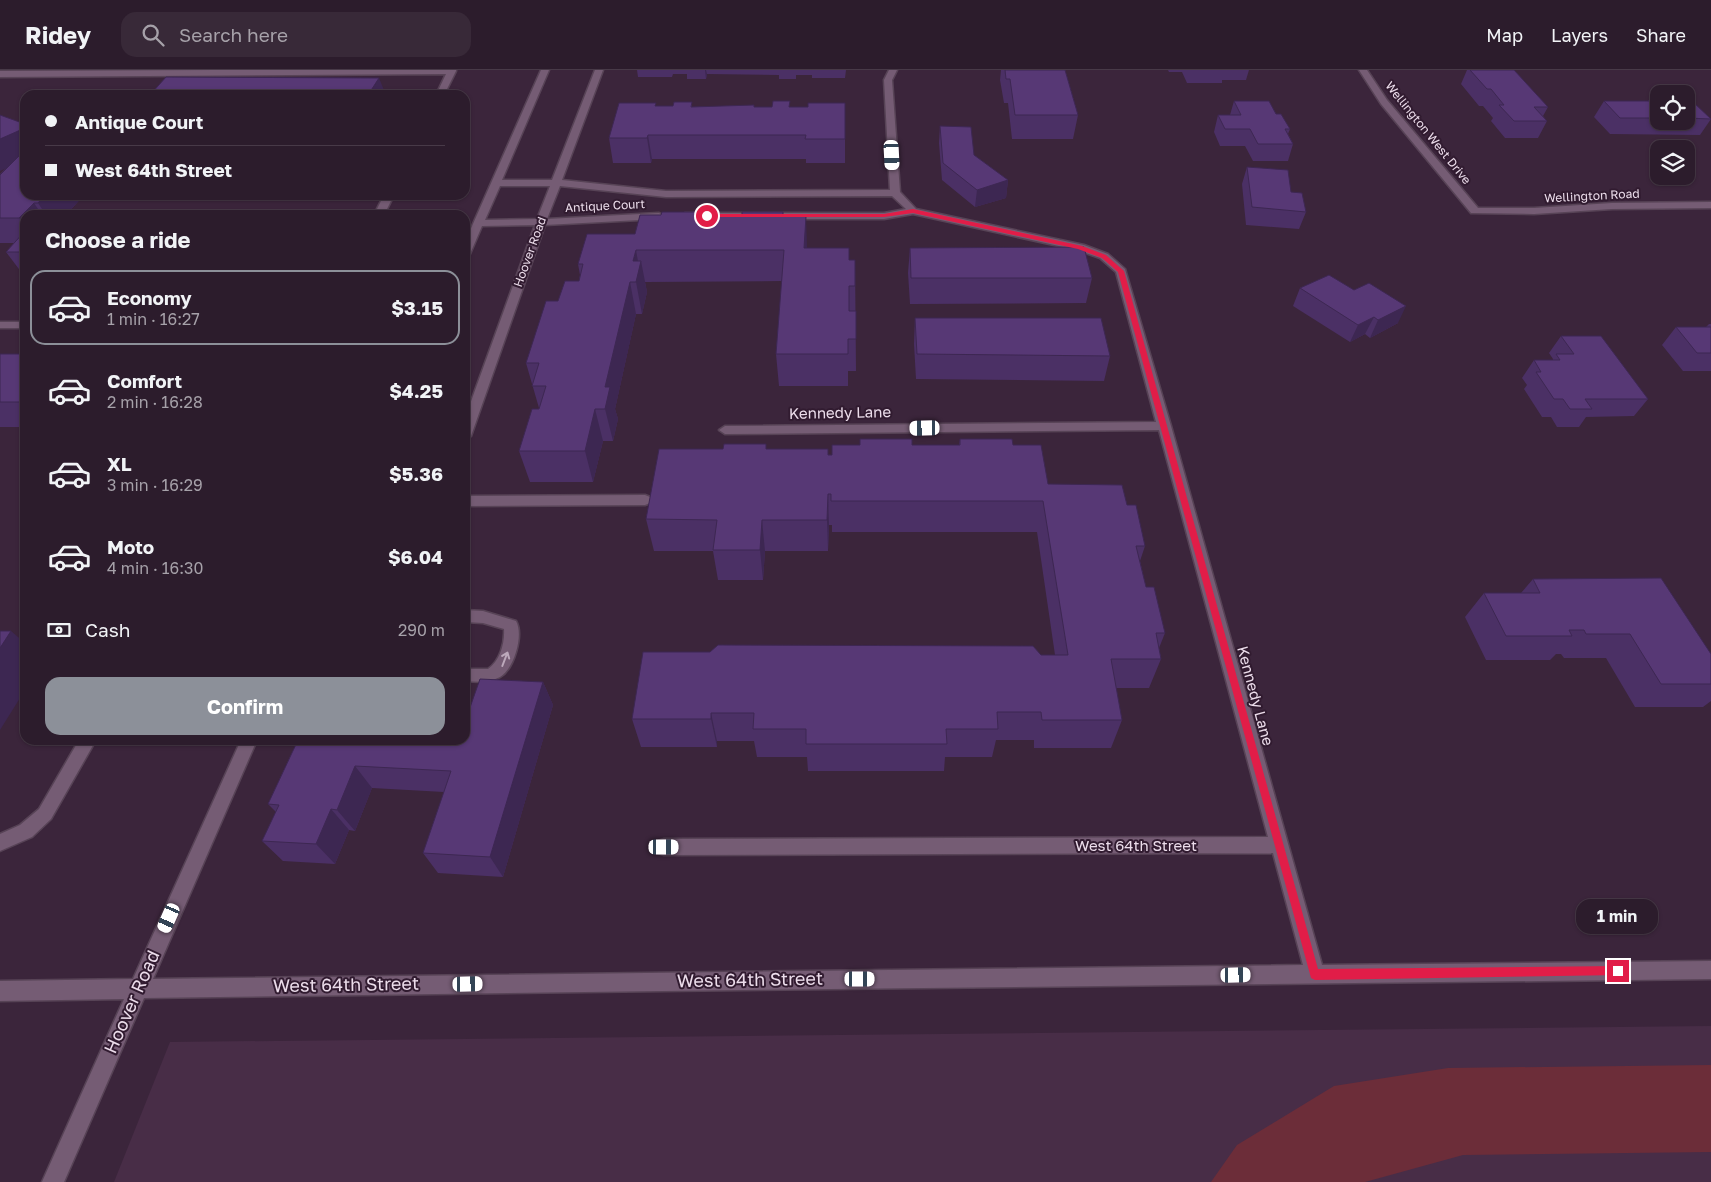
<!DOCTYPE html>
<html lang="en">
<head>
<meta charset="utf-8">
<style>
	:root { --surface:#2c1c2c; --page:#382938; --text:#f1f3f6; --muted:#a6a1a9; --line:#483a48; --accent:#8c9099 }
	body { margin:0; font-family:"Golos Text",sans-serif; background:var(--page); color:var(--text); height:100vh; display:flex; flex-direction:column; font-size:19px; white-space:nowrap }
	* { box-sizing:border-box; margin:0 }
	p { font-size:16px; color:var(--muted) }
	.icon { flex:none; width:28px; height:28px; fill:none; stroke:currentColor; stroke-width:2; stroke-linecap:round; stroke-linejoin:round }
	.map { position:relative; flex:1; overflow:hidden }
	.details { position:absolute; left:20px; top:140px; width:450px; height:535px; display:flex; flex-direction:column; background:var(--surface); border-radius:15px; box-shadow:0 1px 4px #0004,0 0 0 1px var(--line) }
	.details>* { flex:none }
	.guide { position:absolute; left:20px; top:20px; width:450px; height:110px; border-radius:15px; box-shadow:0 1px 4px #0004,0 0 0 1px var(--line); display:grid; align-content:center; height:110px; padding:0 25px; background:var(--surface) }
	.tools { position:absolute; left:1650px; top:15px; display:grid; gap:10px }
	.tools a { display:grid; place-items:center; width:45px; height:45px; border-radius:10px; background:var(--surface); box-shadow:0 1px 4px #0004,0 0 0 1px var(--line); font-size:25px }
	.end { position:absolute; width:22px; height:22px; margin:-11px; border:6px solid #e11d48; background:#fff; box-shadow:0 0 0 2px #fff }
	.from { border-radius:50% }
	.bubble { position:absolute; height:35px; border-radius:15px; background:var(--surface); box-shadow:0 1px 4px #0004,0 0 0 1px var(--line); font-size:16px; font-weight:700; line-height:35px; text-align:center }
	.car { position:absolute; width:15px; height:30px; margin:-15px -8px; border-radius:6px; box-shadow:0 0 4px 1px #0007; background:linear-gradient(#fff 24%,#345 0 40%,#fff 0 76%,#345 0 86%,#fff 0) }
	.guide b { display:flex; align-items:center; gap:18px; height:48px; font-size:19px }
	.guide b+b { border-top:1px solid var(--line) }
	.guide i { width:12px; height:12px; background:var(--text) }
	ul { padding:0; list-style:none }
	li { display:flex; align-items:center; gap:15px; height:75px; margin:0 10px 8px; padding:0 15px; border:2px solid transparent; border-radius:15px }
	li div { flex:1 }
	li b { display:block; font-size:19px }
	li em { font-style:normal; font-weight:700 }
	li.current { border-color:var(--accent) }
	li>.icon { width:45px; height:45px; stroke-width:1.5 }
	h2 { padding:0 25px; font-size:22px; line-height:60px }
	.pay { display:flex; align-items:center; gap:12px; height:55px; padding:0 25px; font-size:19px }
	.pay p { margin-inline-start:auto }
	.button { display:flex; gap:10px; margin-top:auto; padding:10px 25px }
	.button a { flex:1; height:58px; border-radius:15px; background:var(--accent); color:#fff; font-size:20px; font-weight:700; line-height:58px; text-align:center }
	header { display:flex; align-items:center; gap:30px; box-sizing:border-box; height:70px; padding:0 25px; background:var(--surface); border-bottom:1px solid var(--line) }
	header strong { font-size:24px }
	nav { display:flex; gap:28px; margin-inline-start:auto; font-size:18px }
	.search { width:350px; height:45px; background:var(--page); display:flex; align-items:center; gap:12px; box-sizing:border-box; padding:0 18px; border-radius:15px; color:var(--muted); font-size:19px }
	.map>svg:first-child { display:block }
	.built { fill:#482d47 }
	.green { fill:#6c2d39 }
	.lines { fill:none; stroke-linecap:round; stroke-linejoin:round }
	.minor-casing { stroke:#574356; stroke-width:3 }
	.minor { fill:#755c74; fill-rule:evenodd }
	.wall { fill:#4b3065 }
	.shaded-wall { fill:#3d2752 }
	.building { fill:#573875; stroke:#3d2752 }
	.oneway { stroke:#bca9bb }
	.route { fill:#e11d48 }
	.labels { text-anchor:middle; stroke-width:4; stroke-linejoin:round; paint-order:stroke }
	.far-street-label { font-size:12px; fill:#ecddeb; stroke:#311b30 }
	.street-label { font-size:15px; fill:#ecddeb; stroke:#311b30 }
	.near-street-label { font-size:18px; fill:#ecddeb; stroke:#311b30 }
</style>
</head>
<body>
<header>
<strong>Ridey</strong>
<div class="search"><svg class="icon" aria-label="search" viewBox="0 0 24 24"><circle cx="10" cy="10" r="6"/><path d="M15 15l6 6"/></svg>Search here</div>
<nav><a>Map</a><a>Layers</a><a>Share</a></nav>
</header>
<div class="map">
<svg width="1711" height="1112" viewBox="0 0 1711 1112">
	<rect width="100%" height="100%" fill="#3b253b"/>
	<path class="built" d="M1711,956v156h-1597l56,-140z"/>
	<path class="green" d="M1711,995v87l-248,3 -98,27h-154l26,-37 97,-59 114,-18z"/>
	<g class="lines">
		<g class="minor-casing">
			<path id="minor" d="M217,0h239v1l-12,24h-8l10,-21 -446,3v-6z
				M541,0h8l-47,110h50l43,-110h8l-41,110 104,11 224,-1 -6,-110 5,-10h8l-5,10 8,112 16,17 168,36 24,9 17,15 46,157 151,539 389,-4v18l-1048,12 -519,7 -80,184h-22l82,-183 -124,2v-20l133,-2 108,-239h16l-104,239 1150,-14 -30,-112 -609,2 -6,-2 -3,-6 3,-6 6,-2 604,-2 -109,-407 -434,4 -6,-4 6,-4 431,-4 -40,-150 -16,-14 -23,-8 -164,-36 -29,5h-199l-5,-3 5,-3h199l22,-4 -14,-13 -226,1 -106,-11 -13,33 112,-6 5,3 -5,3 -114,6 -74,211 -6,4v-22l70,-193 -53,1 -12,28 -5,3v-15zM500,116h50l-13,33 -52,1z
				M1359,0h8l20,30 91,108h56l78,-5 99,-1v6l-99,1 -78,5 -63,-1 -90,-109z
				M384,125h10l-10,20h-10z
				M0,252h25v6h-25z
				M645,425l5,2 2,3 -2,3 -5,2 -180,1v-10z
				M465,540l18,1 33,10c8,14 -2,48 -16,56 -11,6 -23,5 -35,4v-12h23c12,-8 17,-26 16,-40l-21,-6 -18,-1z
				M79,670h17l-45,79 -19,18 -32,14v-17l20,-9 19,-16z"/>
		</g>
		<use href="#minor" class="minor"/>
	</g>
	<path class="wall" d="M637,0h209l-1,8h-33v-3h-16v4h-17v-4l-72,-1 -1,5h-19v-5h-14l-1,3h-34z
		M1001,0h64l13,45 -5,24h-61l-4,-36h-4l-4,-23z
		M1168,0h81l-3,10h-24v3h-35l-5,-11h-13z
		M1467,0h47l34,37 -5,9 4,5 -9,17h-33l-14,-17 2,-3 -10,-12h-4l-18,-22z
		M1650,28h9v23h27v-20l25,18 -11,16 -90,-1 -16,-17 10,-16h44z
		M1234,31l42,13 14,15 -2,5 5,10 -5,17h-35l-8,-15h-25l-6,-14 4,-17h12z
		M692,32v5h116l37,-4v60h-39v-4h-154l-1,4h-38l-4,-25 47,-32h17z
		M0,45l84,80 -18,20h-41v62l-19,-25 8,-9h-14v-69l6,-6z
		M940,56l34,29 34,25 -2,18 -31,9 -33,-27 -3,-37z
		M1247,97l44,25 15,20 -7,17 -53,-4 -4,-41z
		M703,146h80l24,32 42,12h6l1,111h-8v15h-69l-3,-32 6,-73 -137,1 2,10 -5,22h-6l-21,95 3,10 -5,22h-10l-10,41h-63l-11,-31 20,-43 -13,-45 32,-62 21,-20 1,-6 -2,-11z
		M910,178l182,30 -6,25 -176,1 -2,-31z
		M1300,218l98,35 -28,15 -5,-4 -15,8 -57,-36z
		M915,248l195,38 -6,25 -188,-2 -2,-35z
		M1709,254h2v47h-28l-21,-26 14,-18h30z
		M1561,266l87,63 -14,17 -48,1 -7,10h-22l-6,-10h-9l-18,-28 3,-4 -5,-7 12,-18h19v-1l-4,-6z
		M0,284h25v73h-25z
		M960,369l53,6 35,39 79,21 18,41 -5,15 6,26 19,46 -6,15 2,11 -12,29h-33l6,32 -11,28h-77v-8h-38l-4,17h-47l-1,14h-136l-1,-14h-50l-3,-16h-37v6h-76l-9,-28 409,-64h14l-18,-123h-205v-7h-3l-1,26h-63l-2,29h-45l-5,-29h-59l-8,-32 121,-70 65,6 80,-10h47z
		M1533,509l178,75v47l-8,6h-68l-29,-49h-42l-3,-4h-5l-6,6h-64l-21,-43 19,-24h37z
		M543,612l10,23 -50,172 -65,-4 -15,-20 21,-61 -72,-4 -17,43 -6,-1 -14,34 -52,-3 -21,-20 14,-29 -8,-8 30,-64h167l2,-24z"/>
	<path class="shaded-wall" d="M705,0h1l1,4 -1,5z
		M379,8l7,17h-18z
		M25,58v32l-25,11v-32z
		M648,65l4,24 -1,4 -4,-25z
		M1008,110l-2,18 -31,9 2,-17z
		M45,125h39l-18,20h-20l-8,-12z
		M34,133l8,12h-17v11l-6,-8z
		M806,146l1,31 -2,32 -1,-31z
		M636,180l3,17 2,-6 6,31 -5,22 -6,-32 -3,-21z
		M630,212l6,32 -21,95 3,10 -5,22 -8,-32v-22z
		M1406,236l-8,17 -28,15 8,-18z
		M1374,247l-9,17 -15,8 8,-17z
		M595,339l8,32 -10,41 -8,-31z
		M828,424l1,31 -1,26 -1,-31z
		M762,450l3,31 -2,29 -3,-30z
		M11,561l14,12v47l-25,40v-82z
		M543,612l10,23 -50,172 -13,-20z
		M711,643l6,28v6l-6,-28z
		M355,696l17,22 -17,43 -18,-21z
		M331,739l18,21 -14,34 -19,-20z"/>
	<path class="building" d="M1005,0h60l13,45h-63l-5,-36h-4z
		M1470,0h44l34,37h-14l13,14h-33l-15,-16h5l-13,-16h-4z
		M166,7l213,1 -11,17h-218z
		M1650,28h9v20h-39l-16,-17h50z
		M773,31h17l-1,6h19v-4h37v36h-40l1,-4h-158l-1,3h-38l10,-35h37l-1,3h18l1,-4h18l-1,5 63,-2v2h18z
		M1234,31h35l7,13h5l9,15h-5l8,15h-35l-8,-15h-25l-7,-14h23z
		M1686,31h6l19,18 -25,-1z
		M0,45l25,9v4l-25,11z
		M940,56l31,1 3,28 34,25 -31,10 -34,-27z
		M25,80v45h20l-7,8h-4l-15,15h-19v-43z
		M1247,97l41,3 3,22 11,1 4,19 -54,-5z
		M662,142h41l-1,4h40v-4h41v4h23l-2,32h45v12h6v26h-6v25h7v28h-8v15h-72l8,-104h-148l-3,11h8l-5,21h-6l-25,105h5l-5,22h-10l-10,42h-66l13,-42h7l7,-23h-14l7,-23h-13l20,-62h12l7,-20h14l4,-17h-5l9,-30h48l5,-19h21z
		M72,143h59l-1,2h-59z
		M260,144l-1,1h-71z
		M25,161v21h-19z
		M1084,177l8,31h-181l-1,-30z
		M1329,205l25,15 15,-7 37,23 -28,14 -4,-3 -16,8 -58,-37z
		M915,248h186l9,38 -193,-2z
		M1676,257h35v26h-14z
		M1561,266h40l47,63h-63l7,10h-22l-7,-10h-9l-18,-27h5l-7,-12h26l-4,-6h18z
		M0,284h25v48h-25z
		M860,369h52v6h48v-6h52l1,6h28l7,39 74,1 5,20h9l9,41h-9l10,41h8l11,46h-9l5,26h-50l11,61h-80l-1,-8h-44l1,17h-52l1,15h-141v-15h-53l1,-16h-43v6h-79l11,-67h67l8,-7 315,1 8,9h27l-25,-154h-212v-7h-3l-1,26h-65l-2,30h-47l4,-30 -71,-1 13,-70h64l1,-5h42v5h62v6h4v-10h28z
		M1661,508l50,76v30h-50l-31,-50h-44l-2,-4h-15l3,6h-66l-22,-43h56l-7,-14z
		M0,561h11l-11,17z
		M480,609l63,3 -53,175 -67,-4 28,-82 -96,-5 -18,44 -6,-1 -15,35 -54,-3 17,-36 -11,-1 30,-64h167v-24h2z"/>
	<defs><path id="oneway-shaft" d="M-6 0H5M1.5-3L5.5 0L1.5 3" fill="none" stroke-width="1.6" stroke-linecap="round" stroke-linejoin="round" transform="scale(1.25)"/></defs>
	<use class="oneway" href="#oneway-shaft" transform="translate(505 589) rotate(-69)"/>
	<path class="route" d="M913,139l169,37 24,9 18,16 194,698 300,-3 4,1 1,4 -1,4 -307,5 -4,-2 -193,-706 -16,-14 -24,-9 -165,-36 -29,4h-177l-2,-1 2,-2h177z"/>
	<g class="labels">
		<g class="far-street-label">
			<text transform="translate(1428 63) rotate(51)" y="4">Wellington West Drive</text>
			<text transform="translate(1592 126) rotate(-3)" y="4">Wellington Road</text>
			<text transform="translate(605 136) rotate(-3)" y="4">Antique Court</text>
			<text transform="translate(530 182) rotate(-70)" y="4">Hoover Road</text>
		</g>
		<g class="street-label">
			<text transform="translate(840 343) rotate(-1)" y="5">Kennedy Lane</text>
			<text transform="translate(1255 626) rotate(75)" y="5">Kennedy Lane</text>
			<text x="1136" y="781">West 64th Street</text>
		</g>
		<g class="near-street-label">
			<text transform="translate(750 910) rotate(-1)" y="6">West 64th Street</text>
			<text transform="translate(346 915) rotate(-1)" y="6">West 64th Street</text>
			<text transform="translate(132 932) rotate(-66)" y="6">Hoover Road</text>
		</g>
	</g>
</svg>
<div class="tools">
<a><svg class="icon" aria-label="locate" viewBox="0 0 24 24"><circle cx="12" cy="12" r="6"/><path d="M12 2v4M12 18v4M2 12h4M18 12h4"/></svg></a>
<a><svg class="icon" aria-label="layers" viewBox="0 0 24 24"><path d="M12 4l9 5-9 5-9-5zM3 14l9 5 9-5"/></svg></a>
</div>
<i class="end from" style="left:707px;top:146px"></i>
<i class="end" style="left:1618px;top:901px"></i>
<div class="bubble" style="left:1576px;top:829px;width:82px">1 min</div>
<i class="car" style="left:892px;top:85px;rotate:177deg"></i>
<i class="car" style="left:925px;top:358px;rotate:269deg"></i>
<i class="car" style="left:664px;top:777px;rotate:90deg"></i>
<i class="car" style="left:169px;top:848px;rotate:204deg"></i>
<i class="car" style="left:1236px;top:905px;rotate:89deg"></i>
<i class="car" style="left:860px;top:909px;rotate:90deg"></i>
<i class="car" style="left:468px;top:914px;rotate:89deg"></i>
<div class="guide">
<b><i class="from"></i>Antique Court</b>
<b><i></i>West 64th Street</b>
</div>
<section class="details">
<h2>Choose a ride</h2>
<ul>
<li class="current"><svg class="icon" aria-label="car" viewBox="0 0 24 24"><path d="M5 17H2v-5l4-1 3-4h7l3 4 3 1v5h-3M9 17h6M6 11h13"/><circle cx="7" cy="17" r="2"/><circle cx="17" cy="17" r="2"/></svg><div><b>Economy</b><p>1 min · 16:27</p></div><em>$3.15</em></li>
<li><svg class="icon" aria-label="car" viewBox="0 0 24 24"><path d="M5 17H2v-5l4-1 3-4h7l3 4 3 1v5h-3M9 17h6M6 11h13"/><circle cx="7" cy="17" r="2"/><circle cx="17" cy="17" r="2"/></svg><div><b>Comfort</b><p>2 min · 16:28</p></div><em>$4.25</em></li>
<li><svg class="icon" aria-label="car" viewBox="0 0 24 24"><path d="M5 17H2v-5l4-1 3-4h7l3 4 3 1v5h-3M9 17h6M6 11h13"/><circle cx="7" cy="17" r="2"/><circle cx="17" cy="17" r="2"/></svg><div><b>XL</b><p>3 min · 16:29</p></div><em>$5.36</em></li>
<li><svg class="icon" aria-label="car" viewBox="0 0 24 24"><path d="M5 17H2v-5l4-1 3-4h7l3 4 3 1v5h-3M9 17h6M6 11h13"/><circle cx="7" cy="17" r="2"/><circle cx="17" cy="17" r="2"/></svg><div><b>Moto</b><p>4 min · 16:30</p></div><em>$6.04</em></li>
</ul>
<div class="pay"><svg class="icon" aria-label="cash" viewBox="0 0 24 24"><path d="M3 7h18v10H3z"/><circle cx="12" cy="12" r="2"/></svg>Cash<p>290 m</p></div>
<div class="button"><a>Confirm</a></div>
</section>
</div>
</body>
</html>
